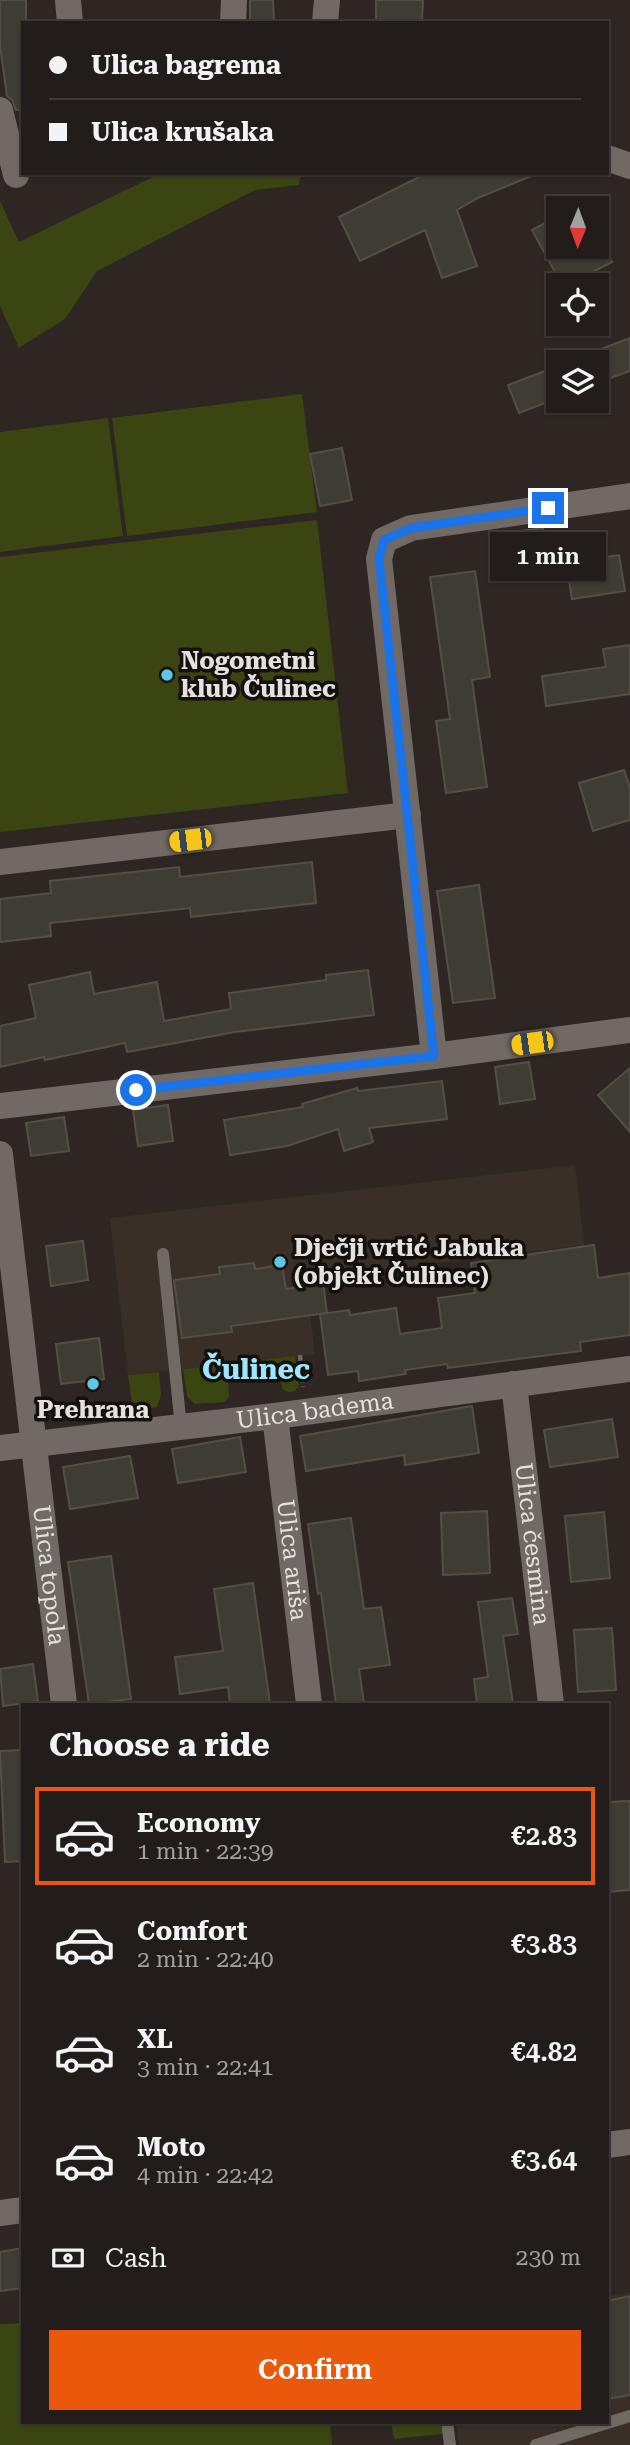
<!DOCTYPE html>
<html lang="en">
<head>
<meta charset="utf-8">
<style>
	:root { --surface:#221c1a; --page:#2a2523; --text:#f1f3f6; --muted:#a2a1a2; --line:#3f3a39; --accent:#ea580c }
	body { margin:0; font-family:"Roboto Serif",serif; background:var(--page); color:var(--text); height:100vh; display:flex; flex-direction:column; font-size:26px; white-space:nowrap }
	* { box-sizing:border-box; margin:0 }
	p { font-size:23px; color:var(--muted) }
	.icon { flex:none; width:38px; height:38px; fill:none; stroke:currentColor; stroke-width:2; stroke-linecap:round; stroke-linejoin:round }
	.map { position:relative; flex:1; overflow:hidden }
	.panel { position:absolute; left:21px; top:1703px; width:588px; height:721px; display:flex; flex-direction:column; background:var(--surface); border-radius:0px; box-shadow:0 2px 5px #0004,0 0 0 2px var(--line) }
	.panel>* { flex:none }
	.hud { position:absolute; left:21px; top:21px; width:588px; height:154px; border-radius:0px; box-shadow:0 2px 5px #0004,0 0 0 2px var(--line); display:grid; align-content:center; height:154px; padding:0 28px; background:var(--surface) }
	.needle { width:46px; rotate:181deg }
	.buttons { position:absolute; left:546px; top:196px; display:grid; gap:14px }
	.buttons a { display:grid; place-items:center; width:63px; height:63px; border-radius:0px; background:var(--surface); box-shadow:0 2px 5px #0004,0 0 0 2px var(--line); font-size:35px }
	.end { position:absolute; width:32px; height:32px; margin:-16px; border:9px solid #1a73e8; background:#fff; box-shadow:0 0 0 4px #fff }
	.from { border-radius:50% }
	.bubble { position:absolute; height:49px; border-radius:0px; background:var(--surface); box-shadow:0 2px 5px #0004,0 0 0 2px var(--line); font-size:23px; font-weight:600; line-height:49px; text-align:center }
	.car { position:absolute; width:21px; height:42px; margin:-21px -10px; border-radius:9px; box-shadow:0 0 5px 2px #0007; background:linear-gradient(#f5c518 24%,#345 0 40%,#f5c518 0 76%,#345 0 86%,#f5c518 0) }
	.hud b { display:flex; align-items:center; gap:24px; height:66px; font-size:26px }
	.hud b+b { border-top:2px solid var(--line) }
	.hud i { width:18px; height:18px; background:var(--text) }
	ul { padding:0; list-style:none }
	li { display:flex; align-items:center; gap:21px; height:98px; margin:0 14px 10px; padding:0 14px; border:4px solid transparent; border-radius:0px }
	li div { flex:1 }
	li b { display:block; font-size:26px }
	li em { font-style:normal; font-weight:600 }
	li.current { border-color:var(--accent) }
	li>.icon { width:63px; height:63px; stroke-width:1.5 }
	h2 { padding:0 28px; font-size:32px; line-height:84px }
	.pay { display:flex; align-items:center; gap:18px; height:77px; padding:0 28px; font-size:26px }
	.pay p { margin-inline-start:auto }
	.action { display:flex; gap:14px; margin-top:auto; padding:14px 28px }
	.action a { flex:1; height:80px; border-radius:0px; background:var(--accent); color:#fff; font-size:28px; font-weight:600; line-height:80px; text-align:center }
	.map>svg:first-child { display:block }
	.built { fill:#3a2f27 }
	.green { fill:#3a4511 }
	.building { fill:#3f3c34; stroke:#534f48; stroke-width:2 }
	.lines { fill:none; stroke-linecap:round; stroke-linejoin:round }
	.path { stroke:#6f6966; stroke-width:4.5; stroke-dasharray:7 3.5; stroke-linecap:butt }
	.lane { stroke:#716963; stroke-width:12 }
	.street { stroke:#716963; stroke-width:26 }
	.route { stroke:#1a73e8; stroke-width:9 }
	.poi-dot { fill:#5cc7e7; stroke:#13100e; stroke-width:2.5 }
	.labels { text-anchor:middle; stroke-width:7; stroke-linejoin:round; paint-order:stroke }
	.poi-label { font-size:24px; font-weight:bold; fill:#e5e1de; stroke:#13100e; text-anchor:start }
	.street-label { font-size:24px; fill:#e5e1de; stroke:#13100e }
	.quarter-label { font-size:28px; font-weight:bold; fill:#9de6fe; stroke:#13100e }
</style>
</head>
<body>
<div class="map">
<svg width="630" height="2445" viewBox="0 0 630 2445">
	<rect width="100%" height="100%" fill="#2d2622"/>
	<path class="built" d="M575,1165l9,80 -278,34 9,75 -187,21 -18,-157z
		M630,2293v152h-171l-3,-23h151v-126z"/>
	<path class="green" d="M161,173h140l-2,12 -44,5 -158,81 -32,48 -46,29 -19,-42v-105l19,41z
		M302,394l15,118 -190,24 -15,-118z
		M108,418l15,118 -123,16v-120z
		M317,520l31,273 -348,39v-275z
		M295,1356l4,29 -4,6 -7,1 -5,-2 -5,-20 -50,9 1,17 -4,6 -31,2 -7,-8 -4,-27z
		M159,1372l2,23 -4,12 -24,5 -5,-37z
		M23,2323v99h307l2,23h-332v-121z
		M391,2422h50l1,12 -48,5z"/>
	<path class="building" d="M0,0h26v23h-3v87h-7l-4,-10 -5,-4 -7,-50z
		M250,0h23l1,23h-24z
		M376,0h47l-1,23h-46z
		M427,173l109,1 -58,24 -21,12 20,56 -35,12 -17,-48 -65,31 -21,-44z
		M558,216v31h39v-14l15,29 -44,23h-6l-30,-55z
		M630,338v33l-33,12v-21h-30z
		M558,366v32l-39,15 -11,-28z
		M342,448l10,52 -32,6 -10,-52z
		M543,528l5,37 -47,6 -5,-37z
		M619,555l6,36 -53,8 -6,-37z
		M475,571l15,106 -18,3 15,107 -41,6 -10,-72 14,-2 -20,-142z
		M630,645v49l-84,12 -4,-30 64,-9 -3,-18z
		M624,770l6,18v32l-37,11 -14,-48z
		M312,862l4,41 -125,14 -1,-9 -140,15 1,13 -51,6v-43l51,-6 -1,-12 129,-14 1,10z
		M479,885l16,113 -42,5 -16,-112z
		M368,970l6,45 -139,17 -108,20 -2,-9 -80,17 -1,-3 -44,10v-41l36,-8 -7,-33 61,-13 4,22 63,-12 7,39 67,-12 -2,-16 97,-13v-5z
		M529,1062l6,37 -35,5 -5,-37z
		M630,1068v64l-32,-37z
		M442,1081l5,38 -78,9 4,14 -29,9 -6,-22 -51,17 -57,9 -6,-35 79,-13 -1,-3 55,-16 1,3z
		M168,1105l5,36 -35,5 -5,-36z
		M64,1117l5,34 -38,5 -5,-33z
		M83,1241l5,39 -37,6 -5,-40z
		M594,1245l4,33 32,-5v62l-50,7 1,9 -133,17 -1,-4 -42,6 1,4 -47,7 -1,-10 -30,4 -8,-61 29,-4 1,5 46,-7 4,26 42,-6 -4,-30 37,-5 -4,-30z
		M254,1263l1,6 27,-4 4,24 37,-6 4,30 -96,13 1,6 -50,6 -8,-58 46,-6 -1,-7z
		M99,1338l5,41 -43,5 -5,-40z
		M472,1406l7,47 -74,12 -1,-10 -98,16 -6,-35z
		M612,1419l6,38 -68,10 -6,-37z
		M240,1437l6,35 -68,11 -6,-34z
		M130,1456l8,42 -68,11 -7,-42z
		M487,1511l3,62 -47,2 -2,-62z
		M604,1512l6,66 -39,4 -6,-66z
		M351,1518l13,91 17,-2 9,58 -31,4 5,35h-28l-15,-111 -3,1 -10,-70z
		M111,1556l20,143 -42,5 -21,-142z
		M253,1583l17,121h-40l-2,-17 -48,7 -5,-37 48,-6 -9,-62z
		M512,1598l6,36 -15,2 10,68h-36l-3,-25 14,-2 -10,-75z
		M612,1628l4,62 -38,2 -4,-62z
		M33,1664l5,37 -35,5 -3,-37z
		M23,1750v111l-18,1 -5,-111z
		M630,1801v89l-23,2v-90z
		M23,2248v40l-23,3v-39z
		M630,2296v99l-23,4v-98z"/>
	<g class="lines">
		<path class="path" d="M300,1355l3,32"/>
		<path class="lane" d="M163,1254l18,173
			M447,2422l3,23
			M536,2445l94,-29"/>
		<g class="street">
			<path d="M68,0l2,23"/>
			<path d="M233,23l1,-23"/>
			<path d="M325,23l2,-23"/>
			<path d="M0,110l16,65"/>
			<path d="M607,158l23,8"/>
			<path d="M0,862l408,-47"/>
			<path d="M434,1056l-55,-497 5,-19 27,-12 219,-32"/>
			<path d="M0,1106l434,-50 196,-26"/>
			<path id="s1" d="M0,1154l64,550"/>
			<path id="s2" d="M514,1384l37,320"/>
			<path id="s3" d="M275,1416l34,288"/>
			<path id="s4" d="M0,1448l275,-32 355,-47"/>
			<path d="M607,2145l23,-3"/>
			<path d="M0,2213l23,-3"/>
		</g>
	</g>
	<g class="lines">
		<path class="route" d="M136,1090l298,-34 -55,-497 5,-19 27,-12 137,-20"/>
	</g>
	<g class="poi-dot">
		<circle cx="167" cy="675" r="7"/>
		<circle cx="280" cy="1262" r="7"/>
		<circle cx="93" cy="1384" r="7"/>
	</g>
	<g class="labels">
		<g class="poi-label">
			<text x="181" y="669">Nogometni<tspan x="181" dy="28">klub Čulinec</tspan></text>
			<text x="294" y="1256">Dječji vrtić Jabuka<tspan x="294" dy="28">(objekt Čulinec)</tspan></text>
			<text x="93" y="1418" text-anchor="middle">Prehrana</text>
		</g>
		<g class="street-label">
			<text dy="8" stroke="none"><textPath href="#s4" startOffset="317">Ulica badema</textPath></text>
			<text dy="8" stroke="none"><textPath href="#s2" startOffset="161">Ulica česmina</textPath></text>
			<text dy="8" stroke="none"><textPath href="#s3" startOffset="145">Ulica ariša</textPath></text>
			<text dy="8" stroke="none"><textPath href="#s1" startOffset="424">Ulica topola</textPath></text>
		</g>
		<g class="quarter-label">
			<text x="256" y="1379">Čulinec</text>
		</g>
	</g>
</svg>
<div class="buttons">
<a><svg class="needle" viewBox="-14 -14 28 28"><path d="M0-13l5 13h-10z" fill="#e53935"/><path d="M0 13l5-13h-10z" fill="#a2a1a2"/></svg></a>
<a><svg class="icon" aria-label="locate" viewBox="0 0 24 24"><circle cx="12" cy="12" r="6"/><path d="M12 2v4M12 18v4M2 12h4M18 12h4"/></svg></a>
<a><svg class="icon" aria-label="layers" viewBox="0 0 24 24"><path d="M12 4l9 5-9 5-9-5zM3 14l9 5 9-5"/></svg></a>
</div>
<i class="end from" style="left:136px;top:1090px"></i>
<i class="end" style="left:548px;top:508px"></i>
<div class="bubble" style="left:490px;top:532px;width:116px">1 min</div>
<i class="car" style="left:190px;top:840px;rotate:263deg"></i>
<i class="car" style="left:532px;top:1043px;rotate:262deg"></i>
<div class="hud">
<b><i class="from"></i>Ulica bagrema</b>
<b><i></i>Ulica krušaka</b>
</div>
<section class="panel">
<h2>Choose a ride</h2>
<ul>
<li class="current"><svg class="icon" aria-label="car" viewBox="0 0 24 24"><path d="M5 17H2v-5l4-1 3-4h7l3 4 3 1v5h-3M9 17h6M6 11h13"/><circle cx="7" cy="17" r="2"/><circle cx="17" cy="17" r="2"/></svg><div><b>Economy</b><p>1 min · 22:39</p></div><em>€2.83</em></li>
<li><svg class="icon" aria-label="car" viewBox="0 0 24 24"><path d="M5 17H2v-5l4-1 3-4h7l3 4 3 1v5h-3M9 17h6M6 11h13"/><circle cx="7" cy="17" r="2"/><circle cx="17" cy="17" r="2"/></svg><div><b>Comfort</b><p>2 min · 22:40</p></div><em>€3.83</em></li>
<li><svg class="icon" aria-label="car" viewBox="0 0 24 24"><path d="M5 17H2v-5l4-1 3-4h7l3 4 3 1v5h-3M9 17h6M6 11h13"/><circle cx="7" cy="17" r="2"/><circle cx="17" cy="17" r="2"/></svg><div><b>XL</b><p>3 min · 22:41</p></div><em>€4.82</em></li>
<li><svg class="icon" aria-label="car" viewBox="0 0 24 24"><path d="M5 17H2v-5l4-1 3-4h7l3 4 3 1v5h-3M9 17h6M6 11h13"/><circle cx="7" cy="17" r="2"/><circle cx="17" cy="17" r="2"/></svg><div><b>Moto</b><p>4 min · 22:42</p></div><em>€3.64</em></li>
</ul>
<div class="pay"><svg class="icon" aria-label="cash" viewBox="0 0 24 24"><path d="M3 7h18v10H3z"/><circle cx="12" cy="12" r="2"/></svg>Cash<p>230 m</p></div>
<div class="action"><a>Confirm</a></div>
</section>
</div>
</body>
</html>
